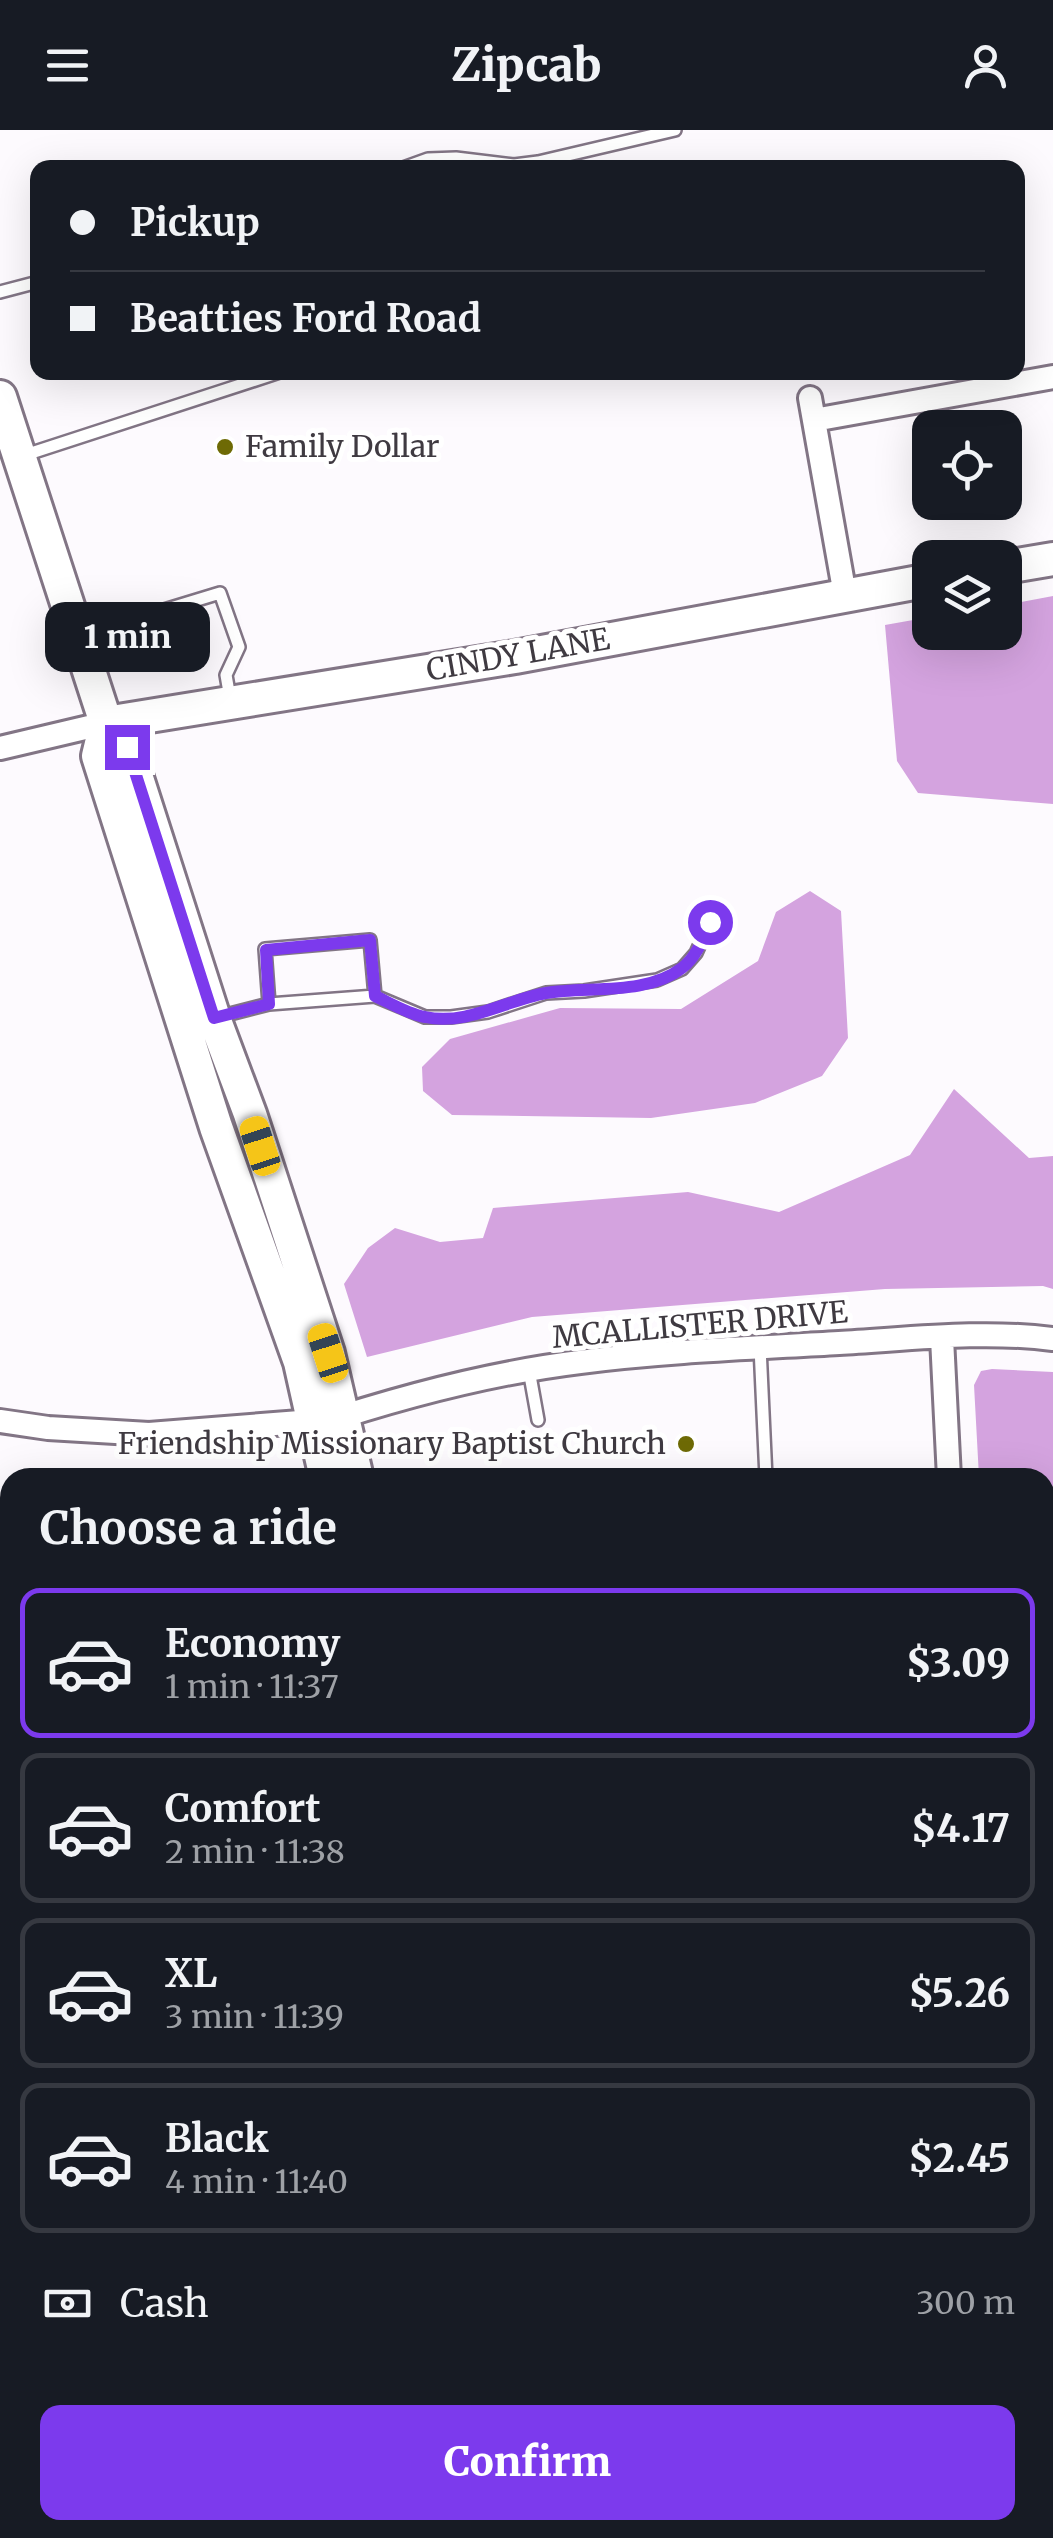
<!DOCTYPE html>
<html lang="en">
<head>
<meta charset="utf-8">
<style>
	:root { --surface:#171b24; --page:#242831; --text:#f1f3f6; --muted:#9ea1a6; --line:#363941; --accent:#7c3aed }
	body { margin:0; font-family:Merriweather,serif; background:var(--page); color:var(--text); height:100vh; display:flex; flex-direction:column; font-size:38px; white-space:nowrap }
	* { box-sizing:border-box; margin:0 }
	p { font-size:32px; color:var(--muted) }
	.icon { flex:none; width:55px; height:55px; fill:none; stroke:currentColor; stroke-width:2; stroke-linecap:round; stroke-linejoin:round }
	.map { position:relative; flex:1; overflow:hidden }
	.sheet { position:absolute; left:0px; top:1338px; width:1055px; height:1072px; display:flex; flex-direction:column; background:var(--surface); border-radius:30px 30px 0 0; box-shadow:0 10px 40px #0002 }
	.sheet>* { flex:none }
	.top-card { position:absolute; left:30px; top:30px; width:995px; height:220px; border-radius:20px; box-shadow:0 10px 40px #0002; display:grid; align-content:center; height:220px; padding:0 40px; background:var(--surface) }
	.controls { position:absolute; left:912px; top:280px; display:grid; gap:20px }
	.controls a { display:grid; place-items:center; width:110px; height:110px; border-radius:20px; background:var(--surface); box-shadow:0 10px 40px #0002; font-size:50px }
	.end { position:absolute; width:45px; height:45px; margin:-22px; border:12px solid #7c3aed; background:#fff; box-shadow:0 0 0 5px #fff }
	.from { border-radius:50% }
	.bubble { position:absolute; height:70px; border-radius:20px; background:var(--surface); box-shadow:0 10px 40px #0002; font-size:32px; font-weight:800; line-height:70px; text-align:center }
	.car { position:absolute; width:30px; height:60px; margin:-30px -15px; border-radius:12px; box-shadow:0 0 8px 2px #0007; background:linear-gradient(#f5c518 24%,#345 0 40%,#f5c518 0 76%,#345 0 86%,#f5c518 0) }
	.top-card b { display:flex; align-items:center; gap:35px; height:95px; font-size:38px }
	.top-card b+b { border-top:2px solid var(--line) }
	.top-card i { width:25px; height:25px; background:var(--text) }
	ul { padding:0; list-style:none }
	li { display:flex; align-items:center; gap:30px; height:150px; margin:0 20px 15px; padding:0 20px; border:5px solid var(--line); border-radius:20px }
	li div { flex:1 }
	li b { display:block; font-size:38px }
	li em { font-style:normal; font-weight:800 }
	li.selected { border-color:var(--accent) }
	li>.icon { width:90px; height:90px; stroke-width:1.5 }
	h2 { padding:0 40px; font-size:45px; line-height:120px }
	.pay { display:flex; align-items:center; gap:25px; height:110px; padding:0 40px; font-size:38px }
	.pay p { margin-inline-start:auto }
	.button { display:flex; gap:20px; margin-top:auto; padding:20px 40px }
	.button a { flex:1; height:115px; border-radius:20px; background:var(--accent); color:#fff; font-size:40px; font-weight:800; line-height:115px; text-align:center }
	header { display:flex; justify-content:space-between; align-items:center; height:130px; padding:0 40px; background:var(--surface); font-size:45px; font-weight:800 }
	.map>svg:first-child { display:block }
	.forest { fill:#d4a3df }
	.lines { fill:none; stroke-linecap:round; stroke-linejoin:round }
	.stream { stroke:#c494d0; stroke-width:6 }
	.lane-casing { stroke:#827585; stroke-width:16 }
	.street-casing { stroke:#827585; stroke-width:28 }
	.secondary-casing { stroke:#827585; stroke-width:38 }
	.lane { stroke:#fff; stroke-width:11 }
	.street { stroke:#fff; stroke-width:22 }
	.secondary { stroke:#fff; stroke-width:32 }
	.route { stroke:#7c3aed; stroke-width:12 }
	.poi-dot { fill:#6e6a05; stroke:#fff; stroke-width:4 }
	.labels { text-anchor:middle; stroke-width:10; stroke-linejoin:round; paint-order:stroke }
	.poi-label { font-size:30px; fill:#3f3a41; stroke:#fff; text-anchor:start }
	.street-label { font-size:30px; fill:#3f3a41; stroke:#fff }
</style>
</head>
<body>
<header><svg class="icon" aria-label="menu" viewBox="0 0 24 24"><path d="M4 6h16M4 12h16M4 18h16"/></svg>Zipcab<svg class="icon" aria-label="person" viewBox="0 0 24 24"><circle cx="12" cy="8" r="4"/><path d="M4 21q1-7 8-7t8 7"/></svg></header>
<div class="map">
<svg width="1053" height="2408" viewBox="0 0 1053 2408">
	<rect width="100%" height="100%" fill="#fdfafe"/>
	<path class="forest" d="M1053,466v208l-135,-11 -21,-32 -12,-136 45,-8v15h75v-27z
		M810,761l31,20 7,127 -26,38 -67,27 -104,15 -199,-3 -29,-24 -1,-24 28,-28 110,-31 121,1 77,-48 18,-49z
		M954,959l75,69 24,-2v133l-10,-3 -158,3 -353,28 -165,40 -23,-73 24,-36 27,-20 45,14 43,-4 10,-30 195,-16 91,20 131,-57z
		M992,1239l61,3v687l-8,-8v-573l-66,-1 -5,-92 7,-14z
		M1053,2076v332h-310l5,-8h297v-303z"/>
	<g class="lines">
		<path class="stream" d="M1045,1685l8,1"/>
		<g class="lane-casing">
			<path id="lane" d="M403,38l25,-9 28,-1 58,7 24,-3 137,-32
				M0,162l38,-10
				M22,326l258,-84
				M82,505l138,-42 19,54 -13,28 4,23
				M269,874l-4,-55 105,-9 5,56
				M218,887l51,-13 106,-8 50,21h26l37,-5 58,-19 38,-2 73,-11 25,-11 14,-16 14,-31
				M760,1217l6,131
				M529,1240l9,50
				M521,2400l2,8
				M465,2408l33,-8"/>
		</g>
		<g class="street-casing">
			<path id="street" d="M810,268l35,197
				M814,290l239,-43
				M0,618l106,-25
				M942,1208l7,140
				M0,1291l48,7 101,6 151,-12 13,4c87,-29 177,-53 267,-64 86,-11 173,-14 259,-19 71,-4 144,-13 214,-4
				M1045,1963l8,11
				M1045,2033l8,-10
				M0,2051l10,1
				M0,2084h10
				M324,2400l3,8"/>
		</g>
		<g class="secondary-casing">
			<path id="secondary" d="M0,267l106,326 21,24 87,271 36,96 78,239 29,125
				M1005,437l48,-8
				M106,593l409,-66 415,-77
				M106,593l-8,33 118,371 84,235 26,116
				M587,2400l2,8"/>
		</g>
		<use href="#lane" class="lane"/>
		<use href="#street" class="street"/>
		<use href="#secondary" class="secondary"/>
	</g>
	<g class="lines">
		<path class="route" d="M127,617l87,271 55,-14 -3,-54 104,-10 5,56c15,7 33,18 50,21 42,9 81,-17 121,-24 42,-7 100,3 136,-25 15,-11 21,-30 28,-46"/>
	</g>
	<g class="poi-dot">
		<circle cx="225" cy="317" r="10"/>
		<circle cx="686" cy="1314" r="10"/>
	</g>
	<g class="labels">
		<g class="poi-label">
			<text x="245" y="327">Family Dollar</text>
			<text x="666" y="1324" text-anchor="end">Friendship Missionary Baptist Church</text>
		</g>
		<g class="street-label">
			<text transform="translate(518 525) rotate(-10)" y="10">CINDY LANE</text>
			<text transform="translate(700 1195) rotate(-5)" y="10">MCALLISTER DRIVE</text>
		</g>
	</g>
</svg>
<div class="controls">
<a><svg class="icon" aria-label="locate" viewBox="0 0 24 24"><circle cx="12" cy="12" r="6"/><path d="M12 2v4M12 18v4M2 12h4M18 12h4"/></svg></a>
<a><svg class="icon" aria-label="layers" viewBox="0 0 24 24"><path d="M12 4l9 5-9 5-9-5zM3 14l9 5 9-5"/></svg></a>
</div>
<i class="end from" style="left:710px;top:792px"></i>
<i class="end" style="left:127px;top:617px"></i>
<div class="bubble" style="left:45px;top:472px;width:165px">1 min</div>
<i class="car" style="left:260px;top:1016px;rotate:342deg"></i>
<i class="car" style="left:328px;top:1223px;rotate:342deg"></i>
<div class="top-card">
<b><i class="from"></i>Pickup</b>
<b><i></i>Beatties Ford Road</b>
</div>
<section class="sheet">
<h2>Choose a ride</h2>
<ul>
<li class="selected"><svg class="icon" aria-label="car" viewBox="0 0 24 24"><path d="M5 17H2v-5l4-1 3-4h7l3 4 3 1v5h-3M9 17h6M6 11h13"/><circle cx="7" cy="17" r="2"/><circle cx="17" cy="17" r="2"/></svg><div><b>Economy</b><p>1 min · 11:37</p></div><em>$3.09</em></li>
<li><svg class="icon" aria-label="car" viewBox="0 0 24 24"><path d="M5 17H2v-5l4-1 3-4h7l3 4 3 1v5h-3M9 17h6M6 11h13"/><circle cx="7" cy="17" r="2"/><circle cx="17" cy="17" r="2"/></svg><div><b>Comfort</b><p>2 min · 11:38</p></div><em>$4.17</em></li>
<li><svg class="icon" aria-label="car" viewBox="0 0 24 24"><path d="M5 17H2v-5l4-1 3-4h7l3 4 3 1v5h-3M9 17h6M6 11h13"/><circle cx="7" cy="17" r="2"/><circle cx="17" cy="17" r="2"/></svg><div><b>XL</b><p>3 min · 11:39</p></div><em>$5.26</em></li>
<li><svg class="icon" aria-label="car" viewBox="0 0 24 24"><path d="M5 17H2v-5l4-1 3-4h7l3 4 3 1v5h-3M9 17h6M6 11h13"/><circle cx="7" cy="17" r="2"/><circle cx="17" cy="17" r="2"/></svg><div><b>Black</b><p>4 min · 11:40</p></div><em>$2.45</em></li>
</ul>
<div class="pay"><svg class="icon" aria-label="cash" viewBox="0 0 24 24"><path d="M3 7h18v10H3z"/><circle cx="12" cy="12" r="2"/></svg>Cash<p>300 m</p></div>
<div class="button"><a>Confirm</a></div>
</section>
</div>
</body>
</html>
